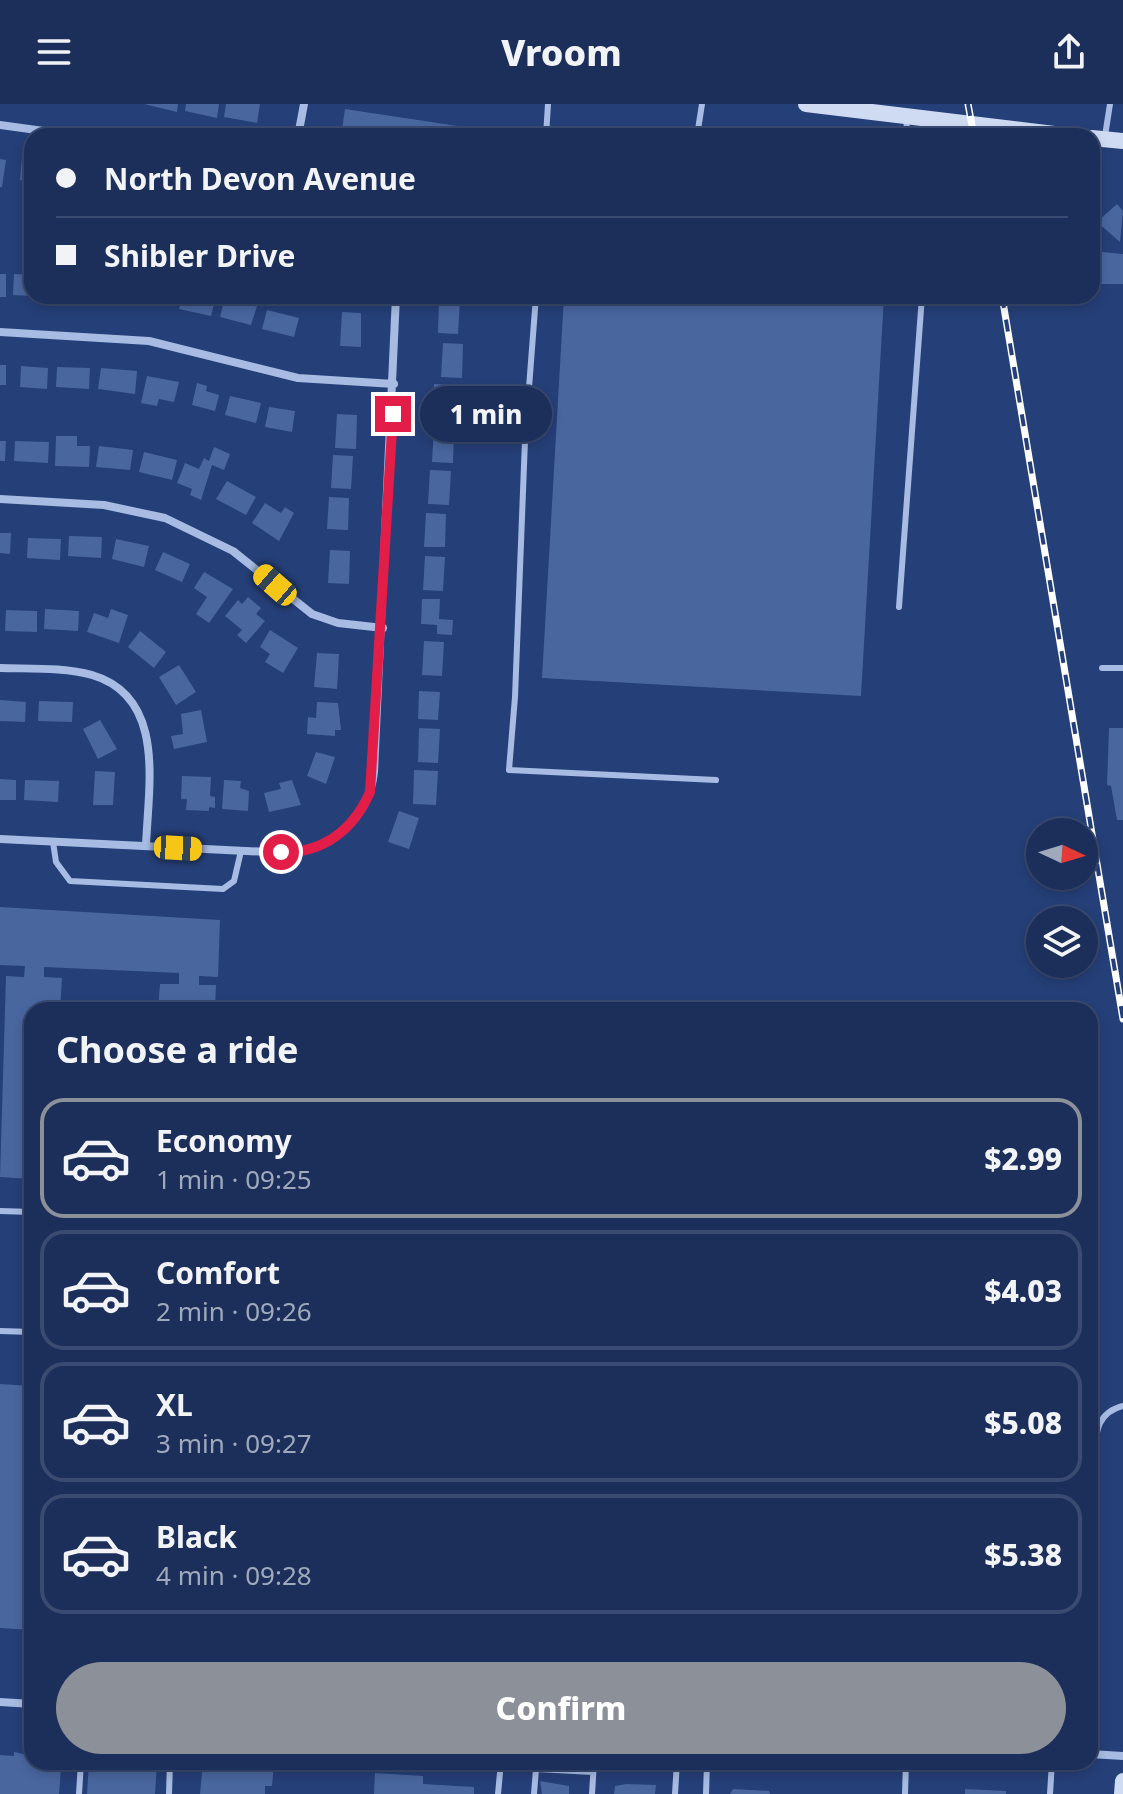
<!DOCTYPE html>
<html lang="en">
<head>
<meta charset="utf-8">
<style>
	:root { --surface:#1c2f5a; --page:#253760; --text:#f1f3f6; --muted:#a0a9bb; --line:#3a4a70; --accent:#8c9099 }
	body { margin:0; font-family:"Noto Sans",sans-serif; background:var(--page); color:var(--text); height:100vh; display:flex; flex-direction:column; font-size:30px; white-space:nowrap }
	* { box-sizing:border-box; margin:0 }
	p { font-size:26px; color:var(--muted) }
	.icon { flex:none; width:44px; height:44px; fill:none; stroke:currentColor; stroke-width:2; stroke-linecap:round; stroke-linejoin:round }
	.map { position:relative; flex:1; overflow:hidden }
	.drawer { position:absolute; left:24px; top:898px; width:1074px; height:768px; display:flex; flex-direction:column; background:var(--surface); border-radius:24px; box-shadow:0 4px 12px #0003,0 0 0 2px var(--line) }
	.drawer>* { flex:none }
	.top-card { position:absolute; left:24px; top:24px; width:1076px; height:176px; border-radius:24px; box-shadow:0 4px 12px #0003,0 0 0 2px var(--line); display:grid; align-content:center; height:176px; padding:0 32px; background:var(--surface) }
	.needle { width:52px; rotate:94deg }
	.controls { position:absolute; left:1026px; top:714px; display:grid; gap:16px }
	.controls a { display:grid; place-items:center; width:72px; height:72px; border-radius:50%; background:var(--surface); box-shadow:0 4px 12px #0003,0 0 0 2px var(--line); font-size:40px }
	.end { position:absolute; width:36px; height:36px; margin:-18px; border:10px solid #e11d48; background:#fff; box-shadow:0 0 0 4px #fff }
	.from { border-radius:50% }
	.bubble { position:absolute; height:56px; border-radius:28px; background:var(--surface); box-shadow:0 4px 12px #0003,0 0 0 2px var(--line); font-size:26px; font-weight:800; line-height:56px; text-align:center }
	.car { position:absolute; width:24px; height:48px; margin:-24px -12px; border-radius:10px; box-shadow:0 0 6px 2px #0007; background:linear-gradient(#f5c518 24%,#345 0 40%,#f5c518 0 76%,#345 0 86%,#f5c518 0) }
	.top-card b { display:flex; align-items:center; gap:28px; height:76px; font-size:30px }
	.top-card b+b { border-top:2px solid var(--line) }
	.top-card i { width:20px; height:20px; background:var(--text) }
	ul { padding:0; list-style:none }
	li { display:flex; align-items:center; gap:24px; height:120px; margin:0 16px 12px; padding:0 16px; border:4px solid var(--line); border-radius:24px }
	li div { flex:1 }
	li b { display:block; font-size:30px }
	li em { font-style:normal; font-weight:800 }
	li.active { border-color:var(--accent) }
	li>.icon { width:72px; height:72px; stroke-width:1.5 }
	h2 { padding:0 32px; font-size:36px; line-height:96px }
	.action { display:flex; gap:16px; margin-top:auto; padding:16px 32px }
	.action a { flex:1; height:92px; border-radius:48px; background:var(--accent); color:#fff; font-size:32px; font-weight:800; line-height:92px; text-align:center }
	header { display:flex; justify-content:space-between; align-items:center; height:104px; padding:0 32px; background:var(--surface); font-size:36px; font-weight:800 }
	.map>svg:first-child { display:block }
	.building { fill:#49669f }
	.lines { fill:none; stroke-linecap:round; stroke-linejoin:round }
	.service { stroke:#a7bbe3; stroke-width:6 }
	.minor { stroke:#a7bbe3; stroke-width:8 }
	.secondary { stroke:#cfdbf3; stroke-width:16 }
	.rail-casing { stroke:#fff; stroke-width:7 }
	.rail { stroke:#253f78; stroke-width:4; stroke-dasharray:12; stroke-linecap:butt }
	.route { stroke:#e11d48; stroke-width:10 }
</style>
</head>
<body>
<header><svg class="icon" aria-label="menu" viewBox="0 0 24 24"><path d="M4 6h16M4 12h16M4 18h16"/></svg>Vroom<svg class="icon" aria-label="share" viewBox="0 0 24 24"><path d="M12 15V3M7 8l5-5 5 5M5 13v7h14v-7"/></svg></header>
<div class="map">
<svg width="1123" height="1690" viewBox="0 0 1123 1690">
	<rect width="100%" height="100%" fill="#253f78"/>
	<path class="building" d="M144,0h34l-1,8z
		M186,0h33l-2,14 -32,-7z
		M226,0h34l-3,19 -33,-6z
		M345,5l139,21 -1,6h-142z
		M22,53l10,1v23l-12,-1z
		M0,55l6,1 -4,27h-2z
		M1117,100l6,7 -3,31 -23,-20z
		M1092,147l31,3v30h-31z
		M0,170h6v23h-6z
		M14,170l18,1v21l-19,-1z
		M55,192h32v5l-32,-1z
		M139,192h33l-2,10 -32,-5z
		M182,192h34l-5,20 -32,-7z
		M243,192h10l-2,8 6,2 -6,19 -31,-8 5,-20 16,5z
		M333,192h23l-18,9z
		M564,192h320l-23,400 -319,-18z
		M439,195l21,1 -2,34 -20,-1z
		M267,206l32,8 -5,19 -32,-8z
		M342,208l19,1v34l-21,-1z
		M443,239l20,1 -1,34 -21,-1z
		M0,261h6v20h-6z
		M21,262l27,2 -1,21 -27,-2z
		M57,263l33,1 -1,21 -33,-2z
		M101,264l36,3 -2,23 -37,-5z
		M147,272l32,6 -5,20 -15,-3 -2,7 -16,-3z
		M197,279l10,3 -1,5 13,4 -4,16 -23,-6z
		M434,280l21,1 -2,33 -20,-1z
		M230,292l31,7 -5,20 -31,-8z
		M269,303l26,4 -3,21 -27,-5z
		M337,310l20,1 -1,34 -21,-1z
		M434,324l20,1 -1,34 -21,-1z
		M56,332h21v10h13l-1,21 -34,-1z
		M0,337h6l-1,20h-5z
		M15,337l34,1 -1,21 -34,-2z
		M99,342l34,4 -3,20 -34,-3z
		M214,343l16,7 -6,16 -12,-5 -11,35 -11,-5 2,-6 -15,-6 8,-20 14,6 5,-11 5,3z
		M144,348l33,8 -5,20 -33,-8z
		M333,351l20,1 -2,33 -20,-1z
		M430,366l21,1 -2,34 -21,-1z
		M227,377l29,16 -10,18 -30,-16z
		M329,393l20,1 -1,32 -21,-1z
		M265,399l16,10 4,-6 9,6 -15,28 -27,-18z
		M426,409l20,1 -1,33h-21z
		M0,429h11l-1,21 -10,-1z
		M69,432l33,1 -1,21 -33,-2z
		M28,434l33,1 -1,21 -33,-2z
		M116,435l33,7 -5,21 -32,-8z
		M330,446l20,1 -1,33 -21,-1z
		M163,448l27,12 -8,18 -27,-12z
		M425,452l20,1 -2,34 -20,-1z
		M204,468l29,17 -24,34 -13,-9 11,-17 -13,-9z
		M248,493l13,11 -5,6 9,7 -19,22 -9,-8 5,-5 -17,-14 13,-16 4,4z
		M422,495h18l-1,20 14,1 -1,15 -15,-1v-9l-16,-1z
		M45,505l34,2 -1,20 -34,-2z
		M111,505l17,6 -9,28 -32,-11 7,-19 14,5z
		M6,506l31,1v21l-32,-1z
		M270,526l28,18 -15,25 -18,-11 5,-8 -10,-7z
		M140,527l26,21 -12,16 -26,-21z
		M424,537l20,1 -2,34 -20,-1z
		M317,549l22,1 -2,35 -23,-2z
		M179,561l17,27 -20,13 -17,-28z
		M419,587l21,1 -2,28 -20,-1z
		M0,596l26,2 -1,20 -25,-1z
		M39,597l34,1 -1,20 -34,-1z
		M317,598l21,1 3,27h-6v6l-28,-2 1,-17 8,1z
		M201,606l6,32 -33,7 -3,-13 12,-2 -2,-20z
		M100,616l17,29 -19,10 -15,-30z
		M419,624l21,1 -2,34 -20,-1z
		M1109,624h14v92h-6l-6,-34 -4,-1z
		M316,648l19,5 -9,27 -19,-8z
		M414,666l24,1 -2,34 -23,-1z
		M95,667l20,1 -2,33h-20z
		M182,672l29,1 -1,19 5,1v11l-6,-1v4l-23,-1 1,-11h-6z
		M0,675l16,1v20h-16z
		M25,676l34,1 -1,21 -34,-2z
		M224,676l17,1 -1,7 9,3 -1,20 -26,-2z
		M292,676l9,25 -32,7 -5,-19 17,-4 -2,-6z
		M399,707l20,7 -10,31 -21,-7z
		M0,803l220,13 -2,57 -19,-1v9h17l-1,25h-57l2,-26h19v-11l-135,-6v10l18,1 -2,32h-28v169l-32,-2 6,-201 18,1 1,-11 -25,-1z
		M0,1280l32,2v244l-32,-2z
		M14,1648l18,4v6h9l-1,5 21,1 -2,26h-59v-39l14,1z
		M89,1658l68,1 -2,31h-68z
		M203,1658h71l-2,24h-7v8h-65z
		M375,1669l48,3v8l51,3v7h-100z
		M540,1677l29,5v8h-27z
		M626,1680l30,1 -1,9h-41l1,-8z
		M733,1685l36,2 1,3h-40z
		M965,1685l41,2v3h-41z"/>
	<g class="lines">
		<path class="service" d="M906,16l2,16
			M546,28l36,3
			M546,32l2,-32
			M697,32l5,-32
			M1105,32l5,-32
			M536,192l-11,144 -10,257 -6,73 207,10
			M899,503l23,-311
			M1102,564h21
			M53,738l3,20 14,19 153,8 11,-8 7,-30
			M0,1107l32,1
			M0,1227l32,1
			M1090,1374c9,-28 -3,-63 33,-72
			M536,1658v7l57,3
			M79,1690l2,-32
			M169,1690l1,-32
			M498,1690l3,-32
			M534,1690l2,-25
			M592,1690l2,-32
			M675,1690l2,-32
			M706,1690l1,-32
			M905,1690l1,-32
			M1050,1690l2,-32"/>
		<path class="minor" d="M0,21l80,11
			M298,32l6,-32
			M0,228l149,9 149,37 96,6
			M0,395l104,6 61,13 68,33 79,63 26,9 45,5
			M0,564c29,1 64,-1 92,7 75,22 56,112 54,171
			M0,735l288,14c45,-5 81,-35 86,-81l22,-476
			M0,1598l32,2
			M1090,1650l33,2"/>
		<path class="secondary" d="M806,0l265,32
			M1092,34l31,3
			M1122,1690l1,-13"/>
		<g class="rail-casing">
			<path id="rail" d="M968,0l6,32
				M1002,192l121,723"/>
		</g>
		<use href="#rail" class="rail"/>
	</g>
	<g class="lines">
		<path class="route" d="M281,748c42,2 73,-23 89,-60l23,-378"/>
	</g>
</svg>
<div class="controls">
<a><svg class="needle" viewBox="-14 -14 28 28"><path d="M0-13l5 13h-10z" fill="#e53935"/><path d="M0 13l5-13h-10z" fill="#a0a9bb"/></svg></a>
<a><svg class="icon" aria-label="layers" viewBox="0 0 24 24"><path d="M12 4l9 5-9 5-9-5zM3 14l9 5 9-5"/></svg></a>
</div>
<i class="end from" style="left:281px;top:748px"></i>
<i class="end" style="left:393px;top:310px"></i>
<div class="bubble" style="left:420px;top:282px;width:132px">1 min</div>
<i class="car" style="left:275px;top:481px;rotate:311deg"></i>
<i class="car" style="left:178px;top:744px;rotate:93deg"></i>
<div class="top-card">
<b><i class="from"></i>North Devon Avenue</b>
<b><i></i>Shibler Drive</b>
</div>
<section class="drawer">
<h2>Choose a ride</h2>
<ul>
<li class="active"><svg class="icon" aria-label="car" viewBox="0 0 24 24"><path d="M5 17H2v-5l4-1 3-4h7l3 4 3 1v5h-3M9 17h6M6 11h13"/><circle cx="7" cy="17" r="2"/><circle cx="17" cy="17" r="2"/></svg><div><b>Economy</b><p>1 min · 09:25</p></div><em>$2.99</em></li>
<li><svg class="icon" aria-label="car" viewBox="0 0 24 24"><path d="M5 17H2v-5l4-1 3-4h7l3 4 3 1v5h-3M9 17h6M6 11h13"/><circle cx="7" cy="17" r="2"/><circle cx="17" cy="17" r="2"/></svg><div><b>Comfort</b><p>2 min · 09:26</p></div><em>$4.03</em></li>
<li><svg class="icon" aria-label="car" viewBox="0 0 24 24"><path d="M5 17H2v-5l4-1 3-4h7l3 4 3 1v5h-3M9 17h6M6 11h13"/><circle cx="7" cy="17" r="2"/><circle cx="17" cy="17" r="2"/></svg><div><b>XL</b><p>3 min · 09:27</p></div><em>$5.08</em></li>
<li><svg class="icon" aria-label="car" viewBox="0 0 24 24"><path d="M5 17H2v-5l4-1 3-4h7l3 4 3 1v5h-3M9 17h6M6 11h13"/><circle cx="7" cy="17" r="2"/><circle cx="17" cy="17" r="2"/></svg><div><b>Black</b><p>4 min · 09:28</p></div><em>$5.38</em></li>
</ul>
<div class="action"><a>Confirm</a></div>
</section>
</div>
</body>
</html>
